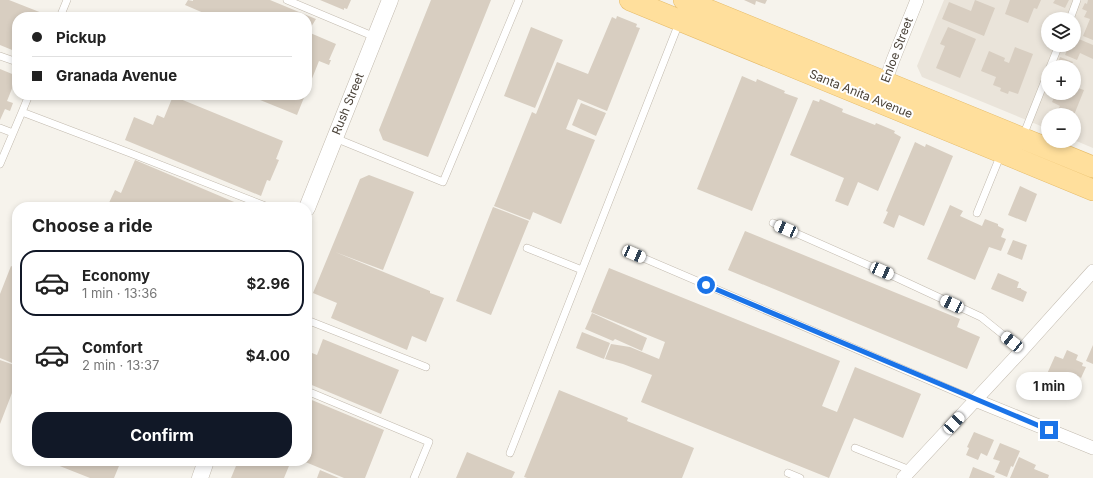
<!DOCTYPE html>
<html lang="en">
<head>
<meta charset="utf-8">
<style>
	:root { --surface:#fff; --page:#f6f6f6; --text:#222; --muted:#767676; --line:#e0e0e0; --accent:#111827 }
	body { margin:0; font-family:Inter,sans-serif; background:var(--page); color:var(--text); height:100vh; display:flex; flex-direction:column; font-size:15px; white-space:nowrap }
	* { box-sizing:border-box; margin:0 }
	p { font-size:13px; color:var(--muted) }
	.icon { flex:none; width:22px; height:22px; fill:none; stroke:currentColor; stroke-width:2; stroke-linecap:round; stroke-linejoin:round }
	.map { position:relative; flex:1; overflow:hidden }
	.side { position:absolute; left:12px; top:202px; width:300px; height:264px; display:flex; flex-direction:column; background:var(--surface); border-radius:16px; box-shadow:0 2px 6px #0003 }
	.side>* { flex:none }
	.hud { position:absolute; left:12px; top:12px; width:300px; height:88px; border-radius:16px; box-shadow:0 2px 6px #0003; display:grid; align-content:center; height:88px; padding:0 20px; background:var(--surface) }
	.tools { position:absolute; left:1041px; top:12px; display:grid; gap:8px }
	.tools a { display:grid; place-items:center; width:40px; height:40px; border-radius:50%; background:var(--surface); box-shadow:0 2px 6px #0003; font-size:20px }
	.end { position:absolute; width:18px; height:18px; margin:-9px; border:5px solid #1a73e8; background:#fff; box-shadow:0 0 0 2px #fff }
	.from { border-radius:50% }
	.bubble { position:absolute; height:28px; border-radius:14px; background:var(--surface); box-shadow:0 2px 6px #0003; font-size:13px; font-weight:700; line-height:28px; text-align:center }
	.car { position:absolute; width:12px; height:24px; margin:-12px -6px; border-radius:5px; box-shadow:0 0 3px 1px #0007; background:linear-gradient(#fff 24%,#345 0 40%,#fff 0 76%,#345 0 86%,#fff 0) }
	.hud b { display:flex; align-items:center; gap:14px; height:38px; font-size:15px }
	.hud b+b { border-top:1px solid var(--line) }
	.hud i { width:10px; height:10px; background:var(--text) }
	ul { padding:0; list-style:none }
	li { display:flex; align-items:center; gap:12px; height:66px; margin:0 8px 6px; padding:0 12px; border:2px solid transparent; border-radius:16px }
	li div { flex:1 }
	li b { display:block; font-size:15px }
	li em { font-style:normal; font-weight:700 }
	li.selected { border-color:var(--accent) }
	li>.icon { width:36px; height:36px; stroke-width:1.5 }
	h2 { padding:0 20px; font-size:18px; line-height:48px }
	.primary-button { display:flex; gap:8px; margin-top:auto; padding:8px 20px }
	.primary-button a { flex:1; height:46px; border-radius:16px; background:var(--accent); color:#fff; font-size:16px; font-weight:700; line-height:46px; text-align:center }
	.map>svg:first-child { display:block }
	.residential { fill:#eae4da; fill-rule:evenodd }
	.building { fill:#d8cec1 }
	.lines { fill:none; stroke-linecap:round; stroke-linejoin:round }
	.service-casing { stroke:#c2baae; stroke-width:8 }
	.minor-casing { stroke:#c2baae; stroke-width:14 }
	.tertiary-casing { stroke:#c2baae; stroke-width:17 }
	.primary-casing { stroke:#e6bc6a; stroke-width:22 }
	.service { stroke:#fff; stroke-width:7 }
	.minor { stroke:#fff; stroke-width:13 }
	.tertiary { stroke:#fff; stroke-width:16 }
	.primary { stroke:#ffdf9c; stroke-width:21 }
	.route { stroke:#1a73e8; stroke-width:5 }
	.labels { text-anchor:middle; stroke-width:4; stroke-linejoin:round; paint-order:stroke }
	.street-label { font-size:12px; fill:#4b4339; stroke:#fff }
</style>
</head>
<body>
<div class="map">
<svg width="1093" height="478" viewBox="0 0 1093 478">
	<rect width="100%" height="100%" fill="#f6f3ec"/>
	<path class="residential" d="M944,0h149v148l-19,-8v-25h-26v14l-126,-52 -5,-11zM1048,19h26v26h-26zM1048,67h26v26h-26z"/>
	<path class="building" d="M0,0h9l33,13 -1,4h-24v35l-17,-7z
		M188,0l5,1v-1h77l46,19 -8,13 28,12 -7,16h2l-2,5 -10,-4 -12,30v-74h-102l1,-3 -21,-9z
		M320,0h31l-4,9 -3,-1v2z
		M431,0h60l-63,157 -45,-17 -4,-10z
		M744,0h23l-2,4 -9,-3 -1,4z
		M975,0l20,8 -11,28 -42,-17 7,-17 22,9z
		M1010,0h31l-4,9 -3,-1 -6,15 -23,-9z
		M1055,0h14l-4,8 -12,-5z
		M1088,0h5v40l-10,-4 7,-17 -6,-2 3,-6 -5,-2 3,-6 2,1z
		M617,16l20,8 -1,3 4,1 -33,83 -29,-12 -12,30 29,11 -34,84 -28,-12 -3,8 -36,-14 38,-94 4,2 21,-52 31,12 24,-57 4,2z
		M531,27l32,13 -28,68 -31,-12z
		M948,27l28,12 -16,39 -24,-10 9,-22 -5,-2z
		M1074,37l19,8v14l-13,-6 -3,7 -12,-5 4,-10h5z
		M1015,47l18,7 -15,40 -9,-3 -1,3 -8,-3 1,-3 -8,-3 3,-8 -15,-6 8,-20 16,7 -1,3 5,2z
		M1060,57l13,5 -2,5h-15z
		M0,69l17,7 -10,25 6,2 -3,8 -5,-2 -5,11z
		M742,76l14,6 1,-3 28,12 -1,2 14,5 -46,113 -55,-22z
		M1074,83l2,1 -1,3 9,3 -10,25h-3l-13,-6 2,-3 -8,-4 4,-9h18z
		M248,95h57l-8,20z
		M173,96l110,45 -7,18 3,1 -9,21 -3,-1 -6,16 -136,-56 9,-23 19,8 4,-10 7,3z
		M820,99l23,10 -1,3 33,13 1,-2 19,8 -1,2 7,4 -23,54 -20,-9 -10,24 -13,-5 9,-23 -54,-23 23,-55 6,2z
		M581,103l25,10 -10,23 -24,-11z
		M915,142l10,5 1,-3 27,12 -29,70 -25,-11 -5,13 -11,-5 5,-11 -2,-1z
		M135,160l111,47h-133l-5,-2 7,-15 6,3z
		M369,175l45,17 -31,78 -48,-18 95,39v2l14,5 -18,44 -14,-6 -5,14 -76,-32 6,-15 -24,-10 47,-114z
		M1020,186l17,8 -11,28 -18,-7z
		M950,205l13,6 -3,5 22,10 3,-7 13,5v2l6,3 -3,8 5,2 -5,12 -12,-4 -14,33 -48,-21z
		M493,207l36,14 -38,94 -35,-14z
		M745,231l215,88 -3,8 23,10 -13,32 -239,-99z
		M1013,240l14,5 -5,15 -15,-6z
		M11,266l6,3v96l-17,-7v-64z
		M609,268l231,93 -18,45 15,6 18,-45 66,27 -18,44 -49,-20 -25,60 -188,-76 11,-27 -29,-11 -18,-5 6,-15 19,3 29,12 6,-17 -74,-30z
		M998,273l21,9 -2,6h4v1l6,3 -4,10 -32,-13z
		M592,313l55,25 -5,13 -27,-12 -2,2 -28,-12z
		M582,332l28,11 -6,16 -28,-11z
		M323,339l76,31 -18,44 -74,-31v-32l10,4z
		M1093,345v19l-7,-3z
		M1067,350l11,5 -2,5 7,3 -1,3 4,1 -5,11 -3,-2 -6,14 -7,-3 -1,4 -8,-3 2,-4 -5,-2 2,-5 -8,-3 8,-18 8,3z
		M0,360l17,6v14l-17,44z
		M559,390l69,28 -1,3 67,27 -12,30h-155l-3,-1z
		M307,398l77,32 -19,48h-21l-41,-17h4z
		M974,432l20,8 -7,16 -6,-3 -3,7 -12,-5 3,-7 -2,-1z
		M1000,443l20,8 -7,16 -2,-1 -4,11 -12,-5 5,-11 -7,-2z
		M467,452l48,20 -3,6h-56z
		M1019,457l17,8 -2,4 15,6 -1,3h-38z
		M47,461h74l-7,17h-24z
		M238,461h53l-7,17h-53z
		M973,467l22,9 -1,2h-25z
		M320,470l19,8h-22z"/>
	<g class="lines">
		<g class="service-casing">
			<path id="service" d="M287,0l88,37
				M60,17l7,-17
				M1070,19l7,-19
				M0,56l17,6
				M1050,67l9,-22
				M29,95l-7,17 108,41 138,54
				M0,128l13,5
				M1023,136l25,-63
				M335,138l108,44 76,-182
				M0,164l22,-52
				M977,213l24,-59
				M773,223l122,54 86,40 41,33
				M527,248l55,22
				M634,254l341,146
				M307,320l119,47
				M307,391l122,51 -15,36
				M855,448l55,22
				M510,453l169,-430
				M788,473l12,5"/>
		</g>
		<g class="minor-casing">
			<path id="minor" d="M883,88l10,-28 24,-60
				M975,400l118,48
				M903,478l119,-128 71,-79"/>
		</g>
		<g class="tertiary-casing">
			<path id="tertiary" d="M307,208l83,-208
				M200,478l6,-17"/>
		</g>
		<g class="primary-casing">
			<path id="primary" d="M630,0l463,190
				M684,0l409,167"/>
		</g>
		<use href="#service" class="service"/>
		<use href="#minor" class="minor"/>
		<use href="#tertiary" class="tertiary"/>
		<use href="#primary" class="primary"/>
	</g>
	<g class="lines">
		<path class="route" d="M706,285l343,145"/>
	</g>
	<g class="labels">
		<g class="street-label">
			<text transform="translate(897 50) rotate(-69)" y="4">Enloe Street</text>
			<text transform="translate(861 94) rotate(22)" y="4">Santa Anita Avenue</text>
			<text transform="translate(348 104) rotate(-68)" y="4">Rush Street</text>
		</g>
	</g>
</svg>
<div class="tools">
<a><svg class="icon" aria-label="layers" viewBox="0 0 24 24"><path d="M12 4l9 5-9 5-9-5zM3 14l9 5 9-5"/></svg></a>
<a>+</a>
<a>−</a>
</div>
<i class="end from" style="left:706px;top:285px"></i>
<i class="end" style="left:1049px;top:430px"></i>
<div class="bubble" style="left:1016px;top:372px;width:66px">1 min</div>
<i class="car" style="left:786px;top:229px;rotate:293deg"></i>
<i class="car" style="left:634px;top:254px;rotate:113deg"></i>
<i class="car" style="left:882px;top:271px;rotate:114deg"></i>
<i class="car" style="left:952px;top:304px;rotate:295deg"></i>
<i class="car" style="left:1012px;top:342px;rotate:309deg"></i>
<i class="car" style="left:954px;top:423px;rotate:43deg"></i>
<div class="hud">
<b><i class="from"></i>Pickup</b>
<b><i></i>Granada Avenue</b>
</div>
<section class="side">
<h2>Choose a ride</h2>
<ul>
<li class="selected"><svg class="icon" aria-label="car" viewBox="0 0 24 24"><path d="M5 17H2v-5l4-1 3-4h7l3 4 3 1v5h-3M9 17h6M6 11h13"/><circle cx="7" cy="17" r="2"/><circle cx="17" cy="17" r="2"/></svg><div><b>Economy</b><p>1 min · 13:36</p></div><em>$2.96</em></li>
<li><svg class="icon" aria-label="car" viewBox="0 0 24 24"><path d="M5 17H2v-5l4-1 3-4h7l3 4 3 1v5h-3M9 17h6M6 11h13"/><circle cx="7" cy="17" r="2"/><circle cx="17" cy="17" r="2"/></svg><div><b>Comfort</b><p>2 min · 13:37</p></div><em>$4.00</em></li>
</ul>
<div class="primary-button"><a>Confirm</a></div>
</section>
</div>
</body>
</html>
